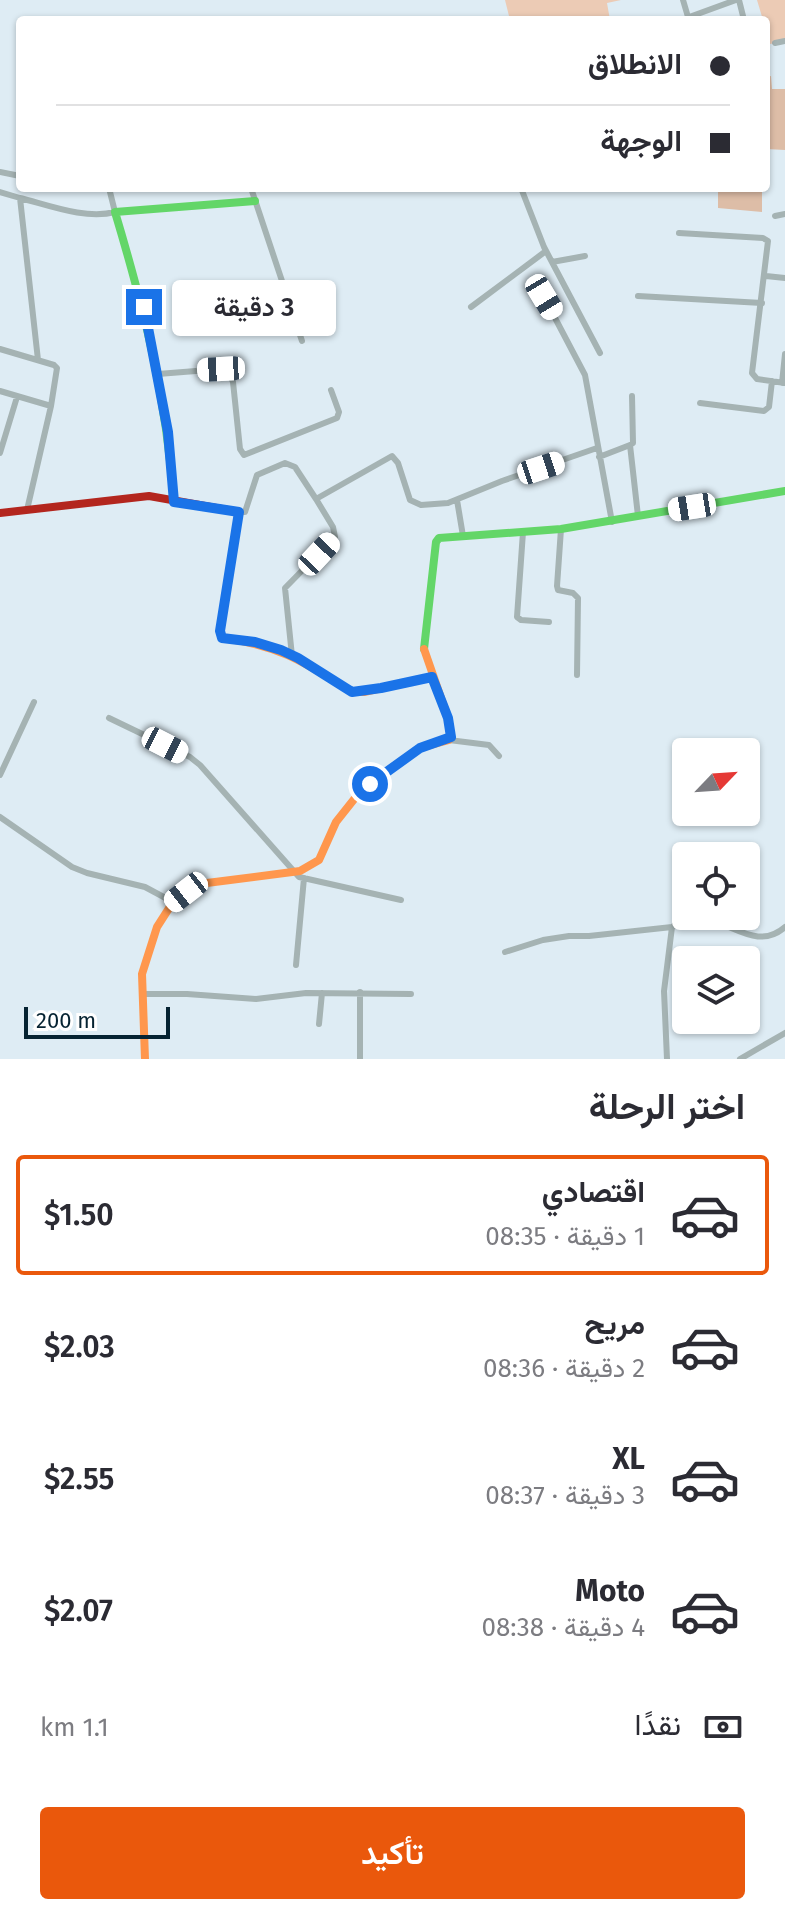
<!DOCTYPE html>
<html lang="ar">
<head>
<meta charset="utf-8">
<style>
	:root { --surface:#fff; --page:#f7f7f7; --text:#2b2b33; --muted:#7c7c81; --line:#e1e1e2; --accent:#ea580c }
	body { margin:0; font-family:"Fira Sans",Vazirmatn,sans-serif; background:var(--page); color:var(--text); direction:rtl; height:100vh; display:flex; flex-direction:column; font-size:30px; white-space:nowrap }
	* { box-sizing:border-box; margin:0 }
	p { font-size:26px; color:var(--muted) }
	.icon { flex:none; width:44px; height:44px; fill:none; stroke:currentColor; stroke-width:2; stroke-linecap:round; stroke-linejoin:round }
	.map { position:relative; height:1059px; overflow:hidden; direction:ltr }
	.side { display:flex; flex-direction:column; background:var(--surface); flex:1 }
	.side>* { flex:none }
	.guide { position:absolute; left:16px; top:16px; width:754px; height:176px; border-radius:8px; box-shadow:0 2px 6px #0004; direction:rtl; display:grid; align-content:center; height:176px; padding:0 40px; background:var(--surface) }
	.needle { width:52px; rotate:65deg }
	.controls { position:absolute; left:672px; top:738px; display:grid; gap:16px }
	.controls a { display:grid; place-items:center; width:88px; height:88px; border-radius:8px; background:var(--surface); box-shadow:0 2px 6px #0004; font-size:40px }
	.scale { position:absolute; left:24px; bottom:20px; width:146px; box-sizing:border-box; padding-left:8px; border:4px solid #062332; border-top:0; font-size:22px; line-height:28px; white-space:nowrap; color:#062332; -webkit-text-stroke:6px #fff; paint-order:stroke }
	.end { position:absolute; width:36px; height:36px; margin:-18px; border:10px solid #1a73e8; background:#fff; box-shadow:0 0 0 4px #fff }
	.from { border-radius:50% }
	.bubble { position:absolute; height:56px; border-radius:8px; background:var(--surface); box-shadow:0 2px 6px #0004; font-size:26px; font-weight:600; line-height:56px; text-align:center; direction:rtl }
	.car { position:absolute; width:24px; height:48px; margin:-24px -12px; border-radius:10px; box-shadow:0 0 6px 2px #0007; background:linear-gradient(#fff 24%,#345 0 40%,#fff 0 76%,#345 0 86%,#fff 0) }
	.guide b { display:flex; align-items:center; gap:28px; height:76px; font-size:30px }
	.guide b+b { border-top:2px solid var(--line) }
	.guide i { width:20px; height:20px; background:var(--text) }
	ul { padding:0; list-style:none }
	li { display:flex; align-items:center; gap:24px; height:120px; margin:0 16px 12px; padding:0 24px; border:4px solid transparent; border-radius:8px }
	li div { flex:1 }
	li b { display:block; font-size:30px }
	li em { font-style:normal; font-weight:600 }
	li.active { border-color:var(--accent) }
	li>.icon { width:72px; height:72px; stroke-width:1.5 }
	h2 { padding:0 40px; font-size:36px; line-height:96px }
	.pay { display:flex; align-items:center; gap:20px; height:88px; padding:0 40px; font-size:30px }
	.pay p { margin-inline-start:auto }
	.cta { display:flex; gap:16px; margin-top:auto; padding:16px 40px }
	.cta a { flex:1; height:92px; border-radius:8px; background:var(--accent); color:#fff; font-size:32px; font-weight:600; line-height:92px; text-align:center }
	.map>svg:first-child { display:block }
	.green { fill:#eccbb5 }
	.forest { fill:#ddbda7 }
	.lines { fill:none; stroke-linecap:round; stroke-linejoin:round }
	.street { stroke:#a5b3b3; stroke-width:6 }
	.fast { stroke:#63d668; stroke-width:8 }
	.slow { stroke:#ff974d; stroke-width:8 }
	.jam { stroke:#b3261e; stroke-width:8 }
	.route { stroke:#1a73e8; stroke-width:10 }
</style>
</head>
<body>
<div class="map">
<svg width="785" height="1059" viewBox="0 0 785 1059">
	<rect width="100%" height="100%" fill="#deecf4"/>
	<path class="green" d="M505,0h116l-14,3 3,17h-100z
		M757,0h28v41l-15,3 -4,-24h-3z"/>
	<path class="forest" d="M771,76l1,13h13v61l-19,-1v-72z
		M718,188h44v24l-44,-4z"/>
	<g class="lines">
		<path class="street" d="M683,0l5,17
			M739,0l5,20
			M681,20l55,-20
			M775,43l10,-2
			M0,172l20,4
			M251,188l51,153
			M521,188l23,59 56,106
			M0,192l20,6
			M775,216l10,-2
			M679,233l84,5 5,3 -16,132 5,6 28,4
			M552,262l33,-6
			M766,276l19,2
			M638,296l124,7
			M544,297l41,78 27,147
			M471,307l75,-56
			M0,349l54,16 3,3 -6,38 -24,104
			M38,360l-18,-162c28,7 66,22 95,14l-6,-24
			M158,374l63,-5 8,4 4,9 7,67 4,6 93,-37 2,-6 -8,-22
			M782,383l3,-29
			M0,391l51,15
			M700,403l64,8 5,-4 3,-26
			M630,445l3,-2 -1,-47
			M0,453l17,-56
			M599,457l31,-12 8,71
			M457,500l6,36
			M239,512h6l12,-37 28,-12 10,4 21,32 76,-43 6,7 12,37 11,5 27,-2 54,-22 95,-33
			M561,529l-4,57 1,4 15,3 5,5 -1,77
			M523,532l-6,85 4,3 28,2
			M292,656l-7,-68 50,-51 -2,-10 -17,-28
			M109,718l81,39 10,8 99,112 102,23
			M449,740l40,5 10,11
			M0,775l34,-73
			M0,817l72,50 15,6 58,14 28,15
			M505,952l38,-12 26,-4h20l83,-9c5,-3 11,-7 17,-8 35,-7 64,36 96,8
			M296,965l8,-87
			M142,994h45l69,5 50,-6 105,1
			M319,1024l3,-31
			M360,1059v-67
			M667,1059l-3,-68 8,-64
			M740,1059l45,-26"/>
		<path class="fast" d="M174,502c-8,-105 -29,-190 -59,-290l140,-11
			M424,649l12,-107 3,-4 122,-9 224,-38"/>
		<path class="slow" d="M220,631l2,7c57,7 82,24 130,54h12l68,-15
			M145,1059l-3,-85 15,-47 16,-25 26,-18 101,-13 19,-11 17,-38 27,-34 57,-40 29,-8 2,-3 -3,-19 -24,-69"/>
		<path class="jam" d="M0,513l149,-17 90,16 -19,119"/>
	</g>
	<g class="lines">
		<path class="route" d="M144,307l24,125 6,70 65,10 -19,119 2,7 33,4 26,8 17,8 54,34 29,-4 51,-11 16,41 3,19 -31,11 -50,36"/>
	</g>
</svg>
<div class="controls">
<a><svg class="needle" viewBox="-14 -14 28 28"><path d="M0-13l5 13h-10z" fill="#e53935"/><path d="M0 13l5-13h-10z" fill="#7c7c81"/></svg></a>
<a><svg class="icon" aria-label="locate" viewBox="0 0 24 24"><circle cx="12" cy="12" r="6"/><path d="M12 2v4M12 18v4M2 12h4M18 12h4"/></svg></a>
<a><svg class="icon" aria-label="layers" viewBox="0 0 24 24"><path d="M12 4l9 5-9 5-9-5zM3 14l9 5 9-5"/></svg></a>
</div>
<div class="scale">200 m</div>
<i class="end from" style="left:370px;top:784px"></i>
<i class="end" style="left:144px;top:307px"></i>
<div class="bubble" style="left:172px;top:280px;width:164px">3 دقيقة</div>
<i class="car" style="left:544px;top:297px;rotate:149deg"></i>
<i class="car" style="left:221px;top:369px;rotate:267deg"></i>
<i class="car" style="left:541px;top:468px;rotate:72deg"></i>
<i class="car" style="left:692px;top:507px;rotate:261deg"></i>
<i class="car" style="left:319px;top:554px;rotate:43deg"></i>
<i class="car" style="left:165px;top:745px;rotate:117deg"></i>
<i class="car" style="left:186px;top:892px;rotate:232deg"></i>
<div class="guide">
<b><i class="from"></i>الانطلاق</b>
<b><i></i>الوجهة</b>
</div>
</div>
<section class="side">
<h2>اختر الرحلة</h2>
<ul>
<li class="active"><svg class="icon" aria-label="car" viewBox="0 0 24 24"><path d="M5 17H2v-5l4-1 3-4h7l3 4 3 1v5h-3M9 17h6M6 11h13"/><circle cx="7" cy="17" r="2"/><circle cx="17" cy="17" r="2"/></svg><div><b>اقتصادي</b><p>1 دقيقة · 08:35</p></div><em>$1.50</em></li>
<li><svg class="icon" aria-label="car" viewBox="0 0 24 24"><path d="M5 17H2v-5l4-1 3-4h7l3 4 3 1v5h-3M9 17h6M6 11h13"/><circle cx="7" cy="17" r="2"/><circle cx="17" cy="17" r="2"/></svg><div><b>مريح</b><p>2 دقيقة · 08:36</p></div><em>$2.03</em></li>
<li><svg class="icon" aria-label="car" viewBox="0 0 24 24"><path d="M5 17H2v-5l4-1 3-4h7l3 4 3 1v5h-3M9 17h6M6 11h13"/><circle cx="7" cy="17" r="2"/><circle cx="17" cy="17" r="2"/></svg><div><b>XL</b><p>3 دقيقة · 08:37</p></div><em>$2.55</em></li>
<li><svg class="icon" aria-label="car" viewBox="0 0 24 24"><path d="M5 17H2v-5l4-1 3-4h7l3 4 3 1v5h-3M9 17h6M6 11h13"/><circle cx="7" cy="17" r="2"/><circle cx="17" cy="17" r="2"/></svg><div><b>Moto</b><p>4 دقيقة · 08:38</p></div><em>$2.07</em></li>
</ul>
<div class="pay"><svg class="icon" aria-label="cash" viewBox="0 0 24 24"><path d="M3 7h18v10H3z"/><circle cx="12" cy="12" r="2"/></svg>نقدًا<p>1.1 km</p></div>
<div class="cta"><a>تأكيد</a></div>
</section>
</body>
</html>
